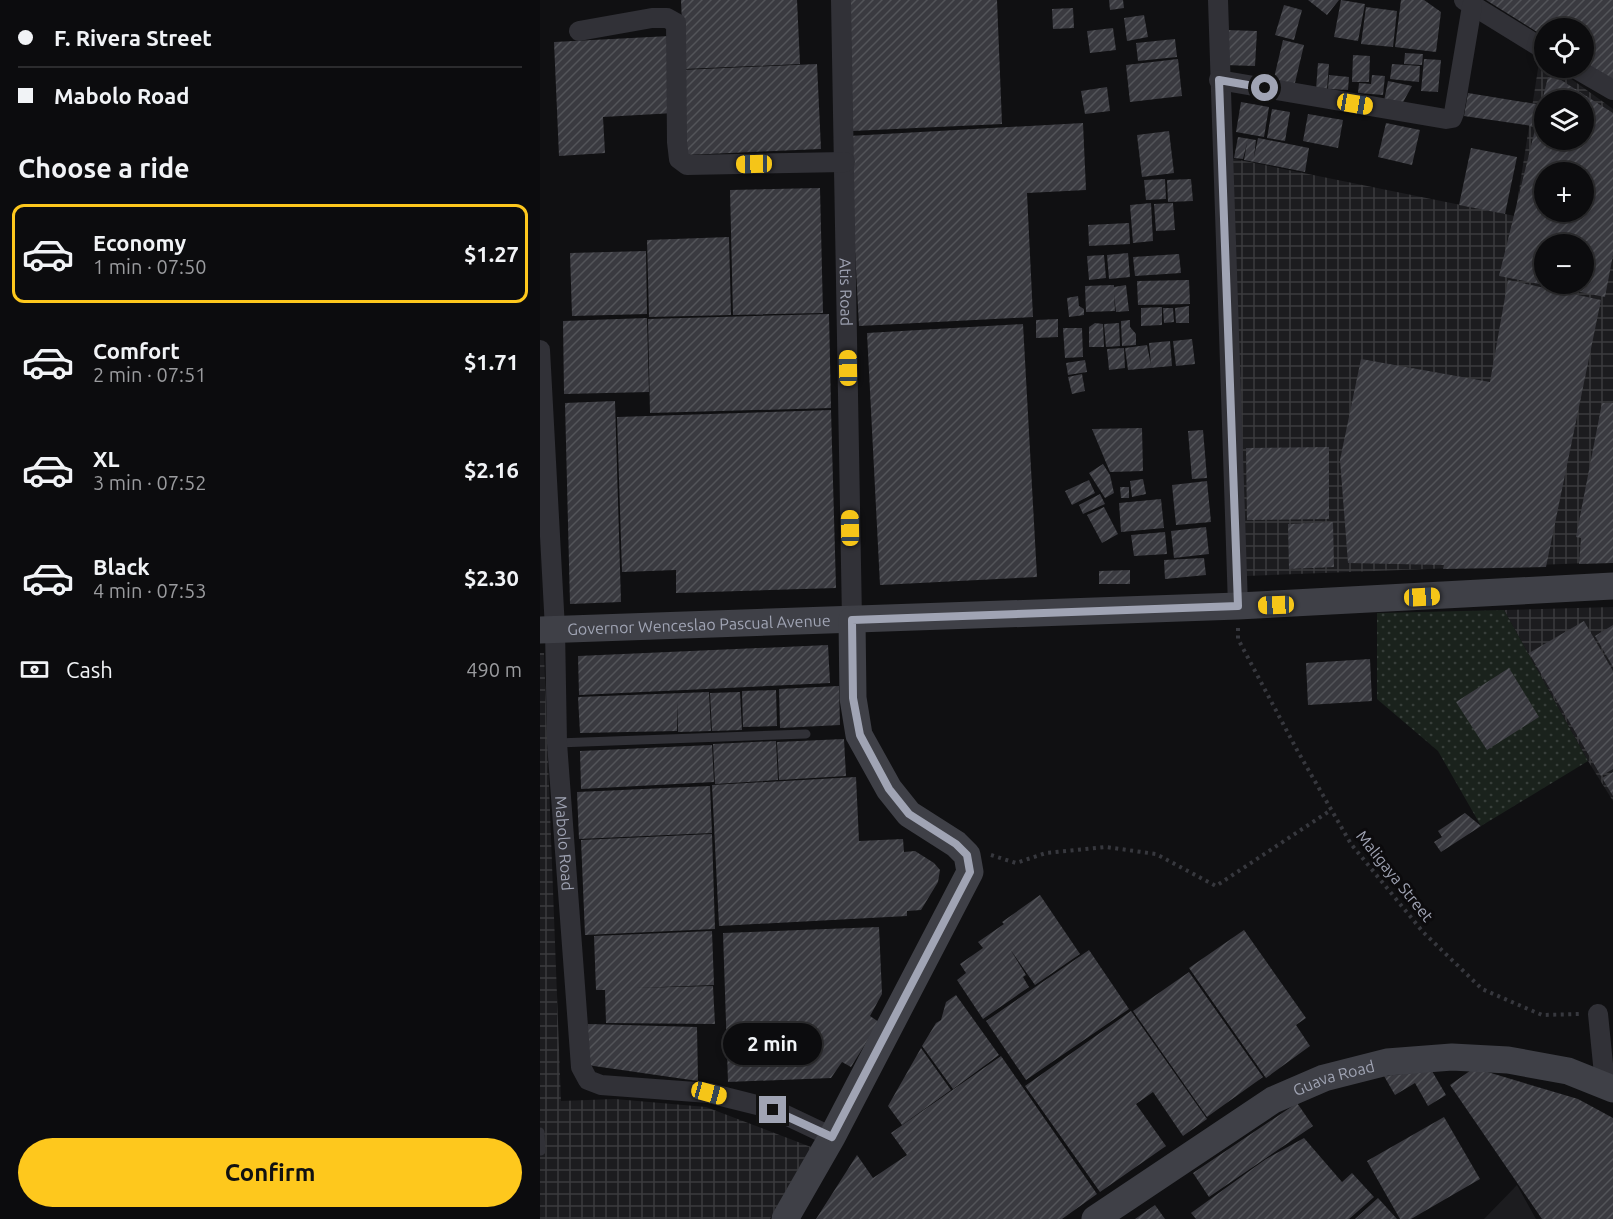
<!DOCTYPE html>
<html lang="en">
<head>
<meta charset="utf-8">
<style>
	:root { --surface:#0c0c0e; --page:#151517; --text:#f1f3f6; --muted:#9a9b9e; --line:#2c2c2e; --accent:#fec81d }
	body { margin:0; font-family:Ubuntu,sans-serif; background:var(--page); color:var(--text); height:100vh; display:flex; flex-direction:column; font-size:22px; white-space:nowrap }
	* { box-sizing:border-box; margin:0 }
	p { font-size:20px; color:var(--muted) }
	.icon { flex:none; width:33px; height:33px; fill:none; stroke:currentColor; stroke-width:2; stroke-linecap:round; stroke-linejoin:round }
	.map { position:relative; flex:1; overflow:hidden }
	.panel { display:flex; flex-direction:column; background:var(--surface); width:540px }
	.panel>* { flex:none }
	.banner { display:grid; align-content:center; height:132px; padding:0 18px; background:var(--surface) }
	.tools { position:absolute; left:994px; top:18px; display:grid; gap:12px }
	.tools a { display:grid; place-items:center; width:60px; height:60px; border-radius:50%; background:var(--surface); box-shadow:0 3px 9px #0003,0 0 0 2px var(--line); font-size:30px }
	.end { position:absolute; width:27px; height:27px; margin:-14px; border:8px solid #a0a4b4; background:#111; box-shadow:0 0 0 3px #111 }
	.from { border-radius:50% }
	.bubble { position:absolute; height:42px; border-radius:21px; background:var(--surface); box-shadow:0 3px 9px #0003,0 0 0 2px var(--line); font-size:20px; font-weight:700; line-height:42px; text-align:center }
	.car { position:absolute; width:18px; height:36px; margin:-18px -9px; border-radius:8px; box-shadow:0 0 4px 2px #0007; background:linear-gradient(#f5c518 24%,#345 0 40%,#f5c518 0 76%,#345 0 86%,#f5c518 0) }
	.banner b { display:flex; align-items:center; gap:21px; height:57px; font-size:22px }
	.banner b+b { border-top:2px solid var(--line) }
	.banner i { width:15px; height:15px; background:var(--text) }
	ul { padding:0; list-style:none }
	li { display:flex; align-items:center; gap:18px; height:99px; margin:0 12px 9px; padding:0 6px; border:3px solid transparent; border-radius:12px }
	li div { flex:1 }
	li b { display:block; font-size:22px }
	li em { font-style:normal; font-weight:700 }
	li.current { border-color:var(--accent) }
	li>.icon { width:54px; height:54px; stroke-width:1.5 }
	h2 { padding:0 18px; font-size:27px; line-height:72px }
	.pay { display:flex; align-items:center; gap:15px; height:66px; padding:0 18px; font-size:22px }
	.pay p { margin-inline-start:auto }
	.primary-button { display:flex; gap:12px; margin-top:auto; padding:12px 18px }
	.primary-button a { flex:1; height:69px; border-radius:36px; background:var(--accent); color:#111; font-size:24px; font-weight:700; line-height:69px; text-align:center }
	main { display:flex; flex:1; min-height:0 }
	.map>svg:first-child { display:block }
	.built { fill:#1c1c1f }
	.industrial { fill:url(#industrial-grid); fill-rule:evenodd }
	.grass { fill:url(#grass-dots) }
	.building { fill:url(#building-hatch); fill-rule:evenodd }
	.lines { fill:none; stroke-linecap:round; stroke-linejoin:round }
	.path { stroke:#37383e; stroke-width:4; stroke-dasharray:3 4.5; stroke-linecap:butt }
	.lane { stroke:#313137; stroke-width:9 }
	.street { stroke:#313137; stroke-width:20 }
	.secondary { stroke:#3f4047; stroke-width:27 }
	.route { stroke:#a0a4b4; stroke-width:8 }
	.labels { text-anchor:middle; stroke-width:6; stroke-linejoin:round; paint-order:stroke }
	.street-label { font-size:16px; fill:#a0a4b4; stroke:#0c0b0d }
</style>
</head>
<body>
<main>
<section class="panel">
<div class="banner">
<b><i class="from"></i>F. Rivera Street</b>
<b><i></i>Mabolo Road</b>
</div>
<h2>Choose a ride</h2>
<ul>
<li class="current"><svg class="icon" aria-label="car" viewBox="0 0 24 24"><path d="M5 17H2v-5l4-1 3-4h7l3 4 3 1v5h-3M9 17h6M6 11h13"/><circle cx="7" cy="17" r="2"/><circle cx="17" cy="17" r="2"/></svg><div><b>Economy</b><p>1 min · 07:50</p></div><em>$1.27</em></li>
<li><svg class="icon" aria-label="car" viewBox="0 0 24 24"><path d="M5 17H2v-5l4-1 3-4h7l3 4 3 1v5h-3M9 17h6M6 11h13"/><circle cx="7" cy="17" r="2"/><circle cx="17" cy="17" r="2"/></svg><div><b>Comfort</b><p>2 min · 07:51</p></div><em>$1.71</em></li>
<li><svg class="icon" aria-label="car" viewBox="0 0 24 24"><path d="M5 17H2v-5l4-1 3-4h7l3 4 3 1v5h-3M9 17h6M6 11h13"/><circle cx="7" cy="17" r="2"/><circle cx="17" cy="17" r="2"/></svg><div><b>XL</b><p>3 min · 07:52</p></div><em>$2.16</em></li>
<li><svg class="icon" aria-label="car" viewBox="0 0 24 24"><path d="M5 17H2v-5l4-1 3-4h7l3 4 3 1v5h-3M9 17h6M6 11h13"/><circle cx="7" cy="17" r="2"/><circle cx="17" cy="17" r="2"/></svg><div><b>Black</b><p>4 min · 07:53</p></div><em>$2.30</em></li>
</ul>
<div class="pay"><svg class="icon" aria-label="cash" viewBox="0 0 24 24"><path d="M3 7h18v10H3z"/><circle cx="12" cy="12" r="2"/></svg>Cash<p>490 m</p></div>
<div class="primary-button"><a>Confirm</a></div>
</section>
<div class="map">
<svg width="1073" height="1219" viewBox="0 0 1073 1219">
	<defs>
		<pattern id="industrial-grid" width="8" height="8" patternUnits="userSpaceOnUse" patternTransform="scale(1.5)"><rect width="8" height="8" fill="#1c1c1f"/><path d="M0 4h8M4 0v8" fill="none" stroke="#3a3a3d"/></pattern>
		<pattern id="grass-dots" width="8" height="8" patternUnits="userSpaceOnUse" patternTransform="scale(1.5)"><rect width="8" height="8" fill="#1a221c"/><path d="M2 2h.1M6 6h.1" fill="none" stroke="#383f3b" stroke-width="1.8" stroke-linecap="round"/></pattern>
		<pattern id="building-hatch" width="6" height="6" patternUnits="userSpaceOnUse" patternTransform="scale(1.5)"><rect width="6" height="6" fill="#3a3a40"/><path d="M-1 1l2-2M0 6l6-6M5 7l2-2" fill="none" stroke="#535459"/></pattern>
	</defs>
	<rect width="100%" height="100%" fill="#101012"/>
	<path class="built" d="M977,1185l19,34h-52z"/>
	<path class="industrial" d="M1000,56l5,3v9h11l57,41v453l-367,14 -16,-418 285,58zM1005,100h39v40h-39zM1005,172h39v40h-39zM1005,244h39v40h-39z
		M1073,607v194l-25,-40 -84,-151z
		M0,653h4l17,448 54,-2 91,8 105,40 -41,72h-230z"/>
	<path class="grass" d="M964,610l84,151 -107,65 -43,-75 -61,-52v-86z"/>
	<path class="building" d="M141,0h116l3,64 -116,5z
		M305,0h152l5,124 -150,7z
		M569,0h14l1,8 -14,2z
		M768,0h31l-12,15z
		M801,0l24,4 -7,37 -24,-4z
		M861,0h23l17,12 -5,40 -41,-5z
		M946,0h127v81l-29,-19v-34h-39v9z
		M744,5l18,5 -8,30 -19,-5z
		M826,7l31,4 -4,36 -32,-3z
		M533,8l1,20 -21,1 -1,-20z
		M604,15l4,22 -21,4 -3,-23z
		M573,28l3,22 -26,3 -3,-22z
		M686,30l31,1 -2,35 -31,-1z
		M130,36l4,77 -71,4 2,36 -46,3 -5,-114z
		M635,39l2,18 -39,4 -2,-18z
		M743,40l21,5 -10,42 -21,-5z
		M865,53l18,1 -1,11 -18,-1z
		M813,55l17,1 -1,26h-17z
		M638,59l4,37 -52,6 -4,-37z
		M884,59l17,1 -3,32 -17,-1z
		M778,63l11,1 -2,26 -11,-1z
		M277,64l4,85 -136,6 -4,-85z
		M852,64l28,2 -1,16 -29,-3z
		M789,75l20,2 -1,13 -20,-1z
		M832,75l13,1 -2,19 -25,-2 1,-10 12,1z
		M1008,77l13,3 52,33v142l-8,42 -106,-21zM1005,100h39v40h-39zM1005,172h39v40h-39zM1005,244h39v40h-39z
		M848,81l24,5 -10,18 -18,-3z
		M567,87l3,24 -25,3 -4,-23z
		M928,93l68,11 -4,22 -68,-10z
		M701,102l28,5 -5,30 -28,-5z
		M732,109l18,3 -5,29 -18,-3z
		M768,114l35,6 -5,28 -35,-7z
		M543,123l3,67 -59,3 6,124 -174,9 -10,-190z
		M846,123l34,7 -8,35 -34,-8z
		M629,131l5,42 -32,4 -5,-42z
		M698,137l18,3 -2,17 4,-19 51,10 -4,24 -61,-12 3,-17 -4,16 -9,-1z
		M931,148l46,9 -12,57 -46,-9z
		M625,179l1,20 -20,1 -2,-20z
		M651,179l2,22 -25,1 -1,-22z
		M280,188l3,125 -90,2 -3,-125z
		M611,203l2,38 -20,2 -3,-38z
		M633,203l2,27 -19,1 -2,-27z
		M589,223l1,21 -41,2 -1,-21z
		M189,237l2,78 -82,2 -2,-77z
		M106,251l1,63 -75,2 -2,-63z
		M588,253l2,24 -21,2 -2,-24z
		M639,254l2,19 -46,3 -2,-19z
		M564,255l2,23 -17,2 -2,-24z
		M649,280l1,24 -52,1 -1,-24z
		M968,280l93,20 -55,267 -103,2 1,-4 -96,-2 -8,-103 21,-101 129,23z
		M574,285v2l12,-2 3,26 -13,1 -2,-18 1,17 -29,1 -1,-26z
		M538,296l1,10 5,3v6l-15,2 -2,-19z
		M649,306v17h-13l-1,-15z
		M622,307v18l-21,1v-18z
		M623,308h10l1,14 -10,1z
		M289,314l2,94 -181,5 -2,-94z
		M107,318l2,74 -85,2 -1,-73z
		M518,319v18l-22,1v-18z
		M590,320v7l6,7v11l-14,1 -1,-25z
		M555,323l8,1 1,23h-15v-20z
		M579,323l1,23 -14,1 -2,-23z
		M483,324l14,253 -157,8 -13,-252z
		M523,328h19l1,29 -18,1z
		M652,339l3,25 -19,2 -3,-25z
		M630,341l2,25 -44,4 -3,-22 22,-3 4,20 -2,-22z
		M584,348l1,20 -16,2 -2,-21z
		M545,360l2,12 -19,3 -2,-12z
		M542,374l3,17 -13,3 -4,-17z
		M75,401l6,201 -51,2 -5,-201z
		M1062,403h11v160l-34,1 2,-26 -5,-1z
		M291,410l5,178 -160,5v-23l-54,2 -5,-155z
		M602,428l1,43 -33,1 -18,-43z
		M663,430l4,48 -15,1 -4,-48z
		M789,447v72l-82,1 -1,-72z
		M563,464l7,11 4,18 -9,5 -16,-25z
		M603,479l3,15 -14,3 -2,-16z
		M549,480l6,13 -23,12 -7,-14z
		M667,481l4,41 -35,3 -4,-40z
		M580,487h9v11h-8z
		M560,494l5,10 -22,10 -4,-9z
		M621,499l3,29 -43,4 -2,-29z
		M564,507l14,27 -16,9 -15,-28z
		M793,522l1,45 -45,2 -1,-45z
		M666,527l3,27 -35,4 -3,-27z
		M625,532l2,22 -33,2 -3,-21z
		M664,558l2,17 -41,4 -1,-19z
		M590,570v14h-31v-13z
		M1044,621l29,50v98l-12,7 -72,-123z
		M1073,625v42l-18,-31z
		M288,645l2,38 -251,12 -1,-39z
		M830,659l2,42 -64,4 -2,-42z
		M969,668l30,49 -52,33 -31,-48z
		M299,686l1,39 -60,3 -1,-39z
		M236,690l1,36 -34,1 -1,-36z
		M169,692l2,39 -33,1 -1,-30v29l-97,2 -2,-36z
		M200,692l2,38 -30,1 -2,-38z
		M304,739l2,37 -67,4 -2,-38z
		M236,741l2,39 -63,4 -2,-40z
		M172,745l2,37 -133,7 -1,-38z
		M1073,772v24l-11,-18z
		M316,777l3,64 44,-2 1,13 11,-1 19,12 6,7 -2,12 -17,28 -14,1v5l-188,10 -7,-141z
		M170,786l2,47 -133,6 -2,-47z
		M925,813l16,13 -40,26 -7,-10 8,-5 -4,-6z
		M172,834l3,95 -130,6 -4,-95z
		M500,895l40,59 -45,31 -25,-36 16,26 -3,2 6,10 -46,32 -26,-39 9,-7 -6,-9 23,-16 -5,-6 26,-18 -2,-2z
		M339,927l3,67 -12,22 9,6 -28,45 -9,-5 -11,16 -103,4 -5,-149z
		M704,930l62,88 -10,7 14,21 -44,32 -77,-110z
		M172,931l2,54 -80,3 79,-2 2,38 -109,-1 -1,-33h-9l-2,-54z
		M549,950l40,59 -103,71 -40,-59z
		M649,972l74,105 -56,40 -74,-106z
		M416,995l43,60 -46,34 -31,-43 14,-23 5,-3 5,-18z
		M591,1011l76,108 -24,17 -30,-44 -17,12 30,42 -66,46 -75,-106z
		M48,1024l109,3 1,54 -111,-16z
		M381,1048l30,42 -49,35 -14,-19z
		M461,1056l96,138 -35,25h-246l41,-64 16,23 34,-23 -16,-22z
		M934,1068l104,31 35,19v101h-71l-92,-134z
		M892,1071l14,24 -18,11 -13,-23 -20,12 -11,-19z
		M757,1103l16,23 -104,71 -16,-24z
		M904,1117l36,62 -69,40h-11l-33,-58z
		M764,1138l38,44 10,-9 22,24 -25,22h-153l-5,-6 75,-54z
		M838,1198l19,21h-42z
		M615,1205l10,14h-30z"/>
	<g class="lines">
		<path class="path" d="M698,628v11l59,111 54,94 72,88 59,57 60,26 38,-1
			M451,855l25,8 30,-10 60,-6 50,7 60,32 115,-76"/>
		<path class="lane" d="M17,743l249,-9
			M0,1132l1,19"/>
		<g class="street">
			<path id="s1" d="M301,0l11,620"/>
			<path d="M678,0l20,606"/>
			<path d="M924,0l81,50"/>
			<path d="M39,31l73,-13h15l9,5 1,119 2,17 8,6 158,-3"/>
			<path d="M1035,68l38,22"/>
			<path d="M679,80l227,39 6,-1 2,-5 18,-107"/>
			<path id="s2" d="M0,350l15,279 2,114 24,324 7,13 13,5 108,8 64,16 59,28"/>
			<path d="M1058,1014l7,70"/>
		</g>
		<g class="secondary">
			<path id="s3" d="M0,630l698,-24 375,-20"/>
			<path d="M245,1219l47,-82 138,-265 -3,-17 -11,-11 -47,-30 -20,-25 -30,-54 -6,-37 -1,-78"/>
			<path id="s4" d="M555,1219l178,-119 51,-22 63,-16 65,-5 56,3 60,11 45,18"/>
		</g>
	</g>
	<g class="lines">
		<path class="route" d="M233,1110l59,27 138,-265 -3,-17 -11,-11 -47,-30 -20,-25 -29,-54 -7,-37 -1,-78 386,-14 -19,-526 46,8"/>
	</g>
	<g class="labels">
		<g class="street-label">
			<text dy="6" stroke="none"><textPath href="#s1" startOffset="292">Atis Road</textPath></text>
			<text dy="6" stroke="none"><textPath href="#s3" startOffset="159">Governor Wenceslao Pascual Avenue</textPath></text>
			<text dy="6" stroke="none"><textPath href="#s2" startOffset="494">Mabolo Road</textPath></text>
			<text transform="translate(855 876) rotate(51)" y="6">Maligaya Street</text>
			<text dy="6" stroke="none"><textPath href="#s4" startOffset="279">Guava Road</textPath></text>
		</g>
	</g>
</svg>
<div class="tools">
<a><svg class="icon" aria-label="locate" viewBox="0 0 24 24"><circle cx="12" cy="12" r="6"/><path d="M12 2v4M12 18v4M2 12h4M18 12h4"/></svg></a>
<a><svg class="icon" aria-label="layers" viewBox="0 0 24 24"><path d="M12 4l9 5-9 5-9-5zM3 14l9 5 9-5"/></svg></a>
<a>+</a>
<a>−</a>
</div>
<i class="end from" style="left:725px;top:88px"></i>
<i class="end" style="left:233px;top:1110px"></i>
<div class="bubble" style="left:183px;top:1023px;width:99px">2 min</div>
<i class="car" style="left:815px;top:104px;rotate:100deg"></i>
<i class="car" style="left:214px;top:164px;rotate:269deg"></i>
<i class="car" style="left:308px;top:368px;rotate:359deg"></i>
<i class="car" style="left:310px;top:528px;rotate:359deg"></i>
<i class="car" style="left:882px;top:597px;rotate:87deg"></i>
<i class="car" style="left:736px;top:605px;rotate:268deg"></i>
<i class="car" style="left:169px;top:1093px;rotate:105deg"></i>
</div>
</main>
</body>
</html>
